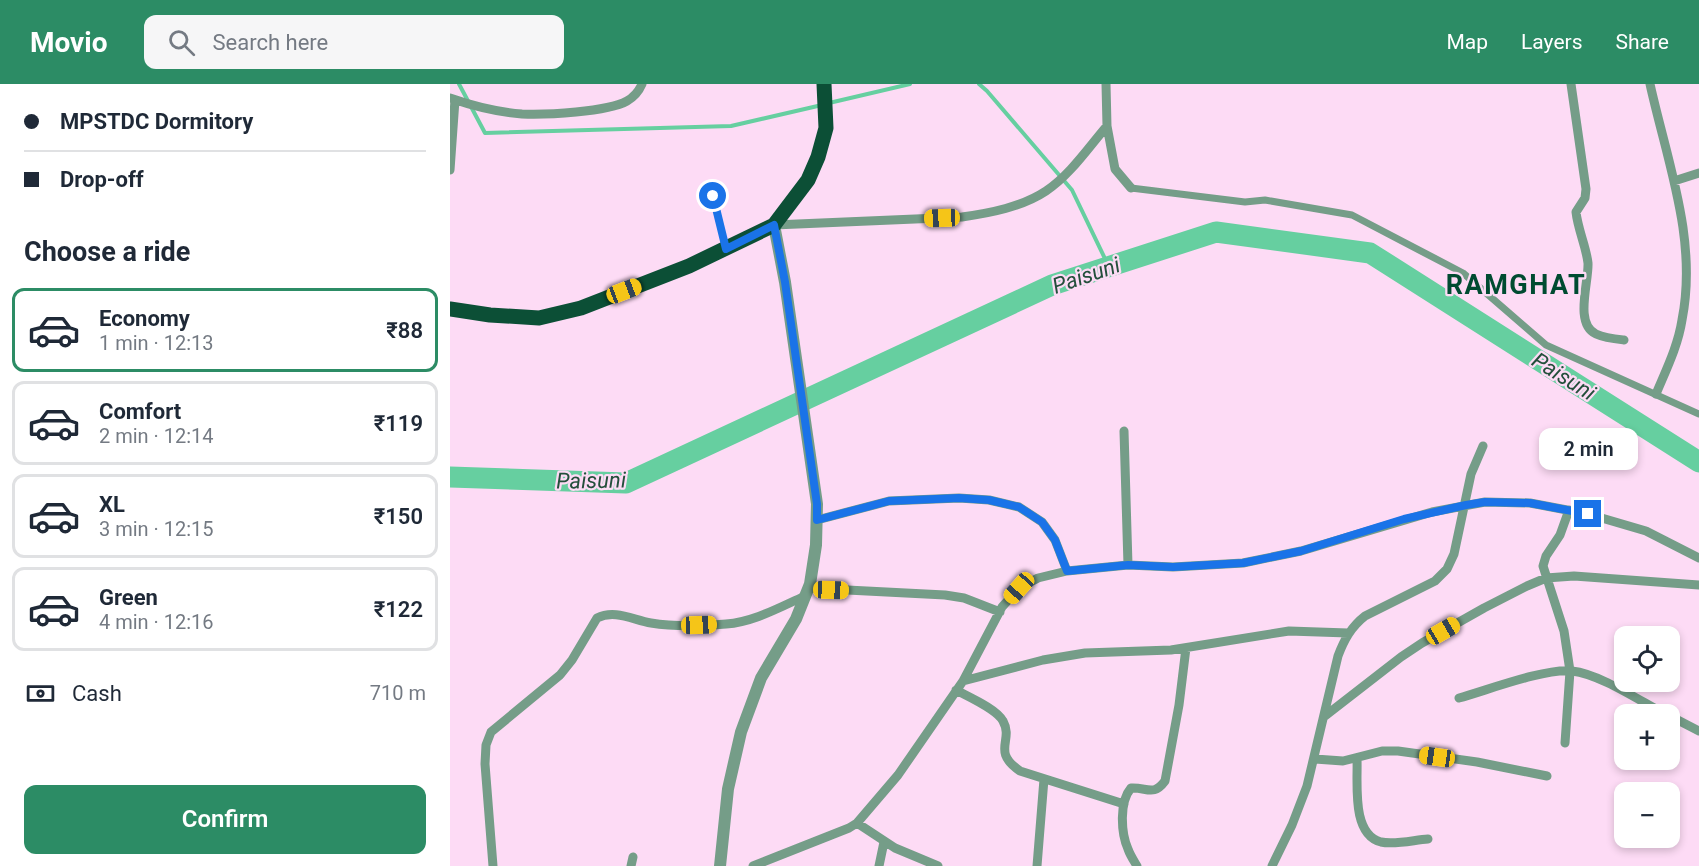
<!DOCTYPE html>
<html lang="en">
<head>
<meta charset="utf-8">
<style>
	:root { --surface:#fff; --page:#f6f6f7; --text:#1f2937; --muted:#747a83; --line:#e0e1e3; --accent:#2c8c65 }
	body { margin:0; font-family:Roboto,sans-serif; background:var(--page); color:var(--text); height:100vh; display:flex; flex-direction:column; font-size:22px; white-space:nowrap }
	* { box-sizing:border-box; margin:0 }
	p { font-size:20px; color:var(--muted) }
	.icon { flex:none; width:33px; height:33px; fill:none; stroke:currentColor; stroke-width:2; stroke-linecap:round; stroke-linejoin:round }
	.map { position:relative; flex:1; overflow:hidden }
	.sheet { display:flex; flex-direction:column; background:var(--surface); width:450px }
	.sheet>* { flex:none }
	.top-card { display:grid; align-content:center; height:132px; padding:0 24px; background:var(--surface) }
	.fabs { position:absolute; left:1164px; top:542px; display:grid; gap:12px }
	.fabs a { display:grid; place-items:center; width:66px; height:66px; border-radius:12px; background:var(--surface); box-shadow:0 3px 9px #0003; font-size:30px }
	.end { position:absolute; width:27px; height:27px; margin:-14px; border:8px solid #1a73e8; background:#fff; box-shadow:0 0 0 3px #fff }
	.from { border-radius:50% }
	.bubble { position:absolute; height:42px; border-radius:12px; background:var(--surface); box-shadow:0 3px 9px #0003; font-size:20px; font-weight:600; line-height:42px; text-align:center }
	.car { position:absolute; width:18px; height:36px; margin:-18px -9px; border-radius:8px; box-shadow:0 0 4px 2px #0007; background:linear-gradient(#f5c518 24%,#345 0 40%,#f5c518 0 76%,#345 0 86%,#f5c518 0) }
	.top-card b { display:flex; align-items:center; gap:21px; height:57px; font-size:22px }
	.top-card b+b { border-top:2px solid var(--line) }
	.top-card i { width:15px; height:15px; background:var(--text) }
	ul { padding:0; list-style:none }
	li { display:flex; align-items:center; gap:18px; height:84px; margin:0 12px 9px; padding:0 12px; border:3px solid var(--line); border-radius:12px }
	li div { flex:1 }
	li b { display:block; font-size:22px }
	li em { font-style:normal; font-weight:600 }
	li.on { border-color:var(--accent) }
	li>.icon { width:54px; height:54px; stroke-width:1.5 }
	h2 { padding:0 24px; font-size:27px; line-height:72px }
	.pay { display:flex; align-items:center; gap:15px; height:66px; padding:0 24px; font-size:22px }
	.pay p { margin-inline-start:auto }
	.action { display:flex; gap:12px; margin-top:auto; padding:12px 24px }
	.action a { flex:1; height:69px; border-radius:12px; background:var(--accent); color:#fff; font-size:24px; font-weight:600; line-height:69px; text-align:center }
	header { display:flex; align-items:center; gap:36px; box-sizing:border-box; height:84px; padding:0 30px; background:var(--accent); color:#fff }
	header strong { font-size:28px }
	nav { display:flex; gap:33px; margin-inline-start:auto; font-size:21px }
	.search { width:420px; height:54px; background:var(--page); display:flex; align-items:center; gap:15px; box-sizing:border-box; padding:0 21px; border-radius:12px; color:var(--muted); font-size:22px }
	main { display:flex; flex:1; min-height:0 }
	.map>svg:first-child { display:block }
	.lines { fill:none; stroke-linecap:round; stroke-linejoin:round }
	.stream { stroke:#66cfa0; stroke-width:4 }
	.river { stroke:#66cfa0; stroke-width:21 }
	.service { stroke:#759d88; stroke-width:4.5 }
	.pedestrian { stroke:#759d88; stroke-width:7 }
	.minor { stroke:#759d88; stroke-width:9 }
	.tertiary { stroke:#759d88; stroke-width:12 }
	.trunk { stroke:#0c4f36; stroke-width:15 }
	.route { stroke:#1a73e8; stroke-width:8 }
	.labels { text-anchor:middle; stroke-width:4.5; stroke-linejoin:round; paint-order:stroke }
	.water-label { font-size:22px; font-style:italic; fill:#234f3b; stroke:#fddbf5 }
	.district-label { font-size:27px; font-weight:bold; letter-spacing:1.5px; fill:#004b31; stroke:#fddbf5 }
</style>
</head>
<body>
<header>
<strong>Movio</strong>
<div class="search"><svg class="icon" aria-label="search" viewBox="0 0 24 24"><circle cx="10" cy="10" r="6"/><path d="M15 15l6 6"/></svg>Search here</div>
<nav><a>Map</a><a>Layers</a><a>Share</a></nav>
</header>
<main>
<section class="sheet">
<div class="top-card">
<b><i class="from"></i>MPSTDC Dormitory</b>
<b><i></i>Drop-off</b>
</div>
<h2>Choose a ride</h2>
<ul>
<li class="on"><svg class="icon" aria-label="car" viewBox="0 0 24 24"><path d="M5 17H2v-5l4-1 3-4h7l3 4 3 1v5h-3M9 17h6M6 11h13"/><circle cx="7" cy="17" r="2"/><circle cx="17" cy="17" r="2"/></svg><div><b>Economy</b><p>1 min · 12:13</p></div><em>₹88</em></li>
<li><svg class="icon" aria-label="car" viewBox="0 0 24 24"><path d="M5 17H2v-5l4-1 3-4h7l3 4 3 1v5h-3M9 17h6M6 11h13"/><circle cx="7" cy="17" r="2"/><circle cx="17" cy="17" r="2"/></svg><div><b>Comfort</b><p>2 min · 12:14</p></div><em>₹119</em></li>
<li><svg class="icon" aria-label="car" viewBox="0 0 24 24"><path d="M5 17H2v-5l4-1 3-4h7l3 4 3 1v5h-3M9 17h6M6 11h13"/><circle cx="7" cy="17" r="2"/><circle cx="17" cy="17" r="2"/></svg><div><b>XL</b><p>3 min · 12:15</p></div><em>₹150</em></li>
<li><svg class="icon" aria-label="car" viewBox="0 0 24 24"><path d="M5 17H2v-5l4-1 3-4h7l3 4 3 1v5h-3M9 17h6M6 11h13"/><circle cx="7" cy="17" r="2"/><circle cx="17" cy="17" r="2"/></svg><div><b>Green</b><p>4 min · 12:16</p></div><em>₹122</em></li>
</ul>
<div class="pay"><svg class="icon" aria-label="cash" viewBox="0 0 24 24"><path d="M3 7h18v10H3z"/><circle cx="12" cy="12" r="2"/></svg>Cash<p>710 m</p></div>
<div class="action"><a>Confirm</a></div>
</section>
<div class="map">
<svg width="1249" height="782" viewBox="0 0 1249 782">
	<rect width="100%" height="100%" fill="#fddbf5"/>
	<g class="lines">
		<path class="stream" d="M9,0l26,49 246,-7 91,-21
			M529,0l8,7 85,99 37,77
			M379,19l81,-19"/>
		<path class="river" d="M0,393l176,6 426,-198 164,-53 154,21 329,209"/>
		<path class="service" d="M263,112l13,49"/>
		<path class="pedestrian" d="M681,104l114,14 20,-2 87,15 111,58 83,72 153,69"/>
		<path class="minor" d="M656,0l1,42 8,43 16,19
			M1121,0l15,105 -1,9 -9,14c2,18 10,34 12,51 1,19 -14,61 8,71 9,4 19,5 28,6
			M1200,0c17,77 48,156 32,236 -4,26 -16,50 -26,74
			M0,14c23,8 47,14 72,16 24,1 85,-2 105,-13 7,-4 12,-10 15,-17
			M0,86l5,-70
			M1224,97l25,-8
			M324,141l188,-8c28,-4 60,-10 84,-26 24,-16 42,-43 61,-65
			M674,347l4,134
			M367,436l72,-19 70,-3 30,2 30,7 23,15 13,18 12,31
			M358,504l137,7 19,3 36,14
			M513,597l80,-21 42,-7 86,-3 118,-19 59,2
			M506,606c13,7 41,19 47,31 11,20 -12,30 17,50l104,33
			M1009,614c29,-8 86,-30 113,-27 28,3 68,30 93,43
			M875,632l76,-59 21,-14 62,-35 43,-22 19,-8 28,-2 125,9
			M1220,632l29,15
			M1115,659l5,-72 -6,-40 -21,-65 3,-10 14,-21 9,-25
			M907,674c1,25 -6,76 24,84 14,3 33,-2 47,-3
			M865,675l28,2 39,-10h16l79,11 70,14
			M407,739l38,25 43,18
			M43,782l-8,-102 1,-19 5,-13 69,-57 12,-15 25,-42c18,-9 36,2 54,5 24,4 51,3 75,1 28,-2 54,-17 79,-28
			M181,782l2,-9
			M303,782l96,-38 8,-5 41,-48 65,-94 39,-74 17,-19 19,-10 29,-7 61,-6 45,2 70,-4 58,-12 131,-39 53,-10 45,1 58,11 58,17 53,27
			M429,782l5,-24
			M587,782l7,-87
			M687,782c-3,-5 -7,-11 -9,-17 -7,-16 -9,-47 3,-61 16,-1 22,9 34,-7l14,-76 7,-57
			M822,782l20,-41 15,-39 31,-130c6,-16 13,-29 27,-40l70,-35 12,-12 7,-15 17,-80 12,-28"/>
		<path class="tertiary" d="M270,782l8,-77 13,-57 20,-54 35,-59 14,-35 6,-39 1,-41 -32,-222 -11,-57"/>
		<path class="trunk" d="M0,225l40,6 49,3 42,-10 108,-42 85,-41 34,-45 10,-23 8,-29 -2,-44"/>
	</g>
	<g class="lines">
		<path class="route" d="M263,112l13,53 48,-24 11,57 32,222v16l72,-19 70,-3 30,2 30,7 23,15 13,18 12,31 61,-6 45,2 70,-4 58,-12 103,-32 62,-14 19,-3 45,1 58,11"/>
	</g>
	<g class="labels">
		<g class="water-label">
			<text transform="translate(636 191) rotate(-19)" y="8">Paisuni</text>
			<text transform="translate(1114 292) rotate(32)" y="8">Paisuni</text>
			<text transform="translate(141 396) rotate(-1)" y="8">Paisuni</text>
		</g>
		<g class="district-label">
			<text x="1066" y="210">RAMGHAT</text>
		</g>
	</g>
</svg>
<div class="fabs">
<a><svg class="icon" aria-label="locate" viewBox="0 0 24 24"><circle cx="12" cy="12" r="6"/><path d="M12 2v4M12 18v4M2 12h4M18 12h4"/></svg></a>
<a>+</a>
<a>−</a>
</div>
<i class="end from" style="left:263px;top:112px"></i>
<i class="end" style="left:1138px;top:430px"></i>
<div class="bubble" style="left:1089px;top:344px;width:99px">2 min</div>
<i class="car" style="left:492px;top:134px;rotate:268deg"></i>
<i class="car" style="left:174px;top:207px;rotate:69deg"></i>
<i class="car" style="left:569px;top:504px;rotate:222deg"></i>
<i class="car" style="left:381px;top:506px;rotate:92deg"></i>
<i class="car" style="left:249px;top:541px;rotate:88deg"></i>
<i class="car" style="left:993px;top:547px;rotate:60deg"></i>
<i class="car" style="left:987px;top:673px;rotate:278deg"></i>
</div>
</main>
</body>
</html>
